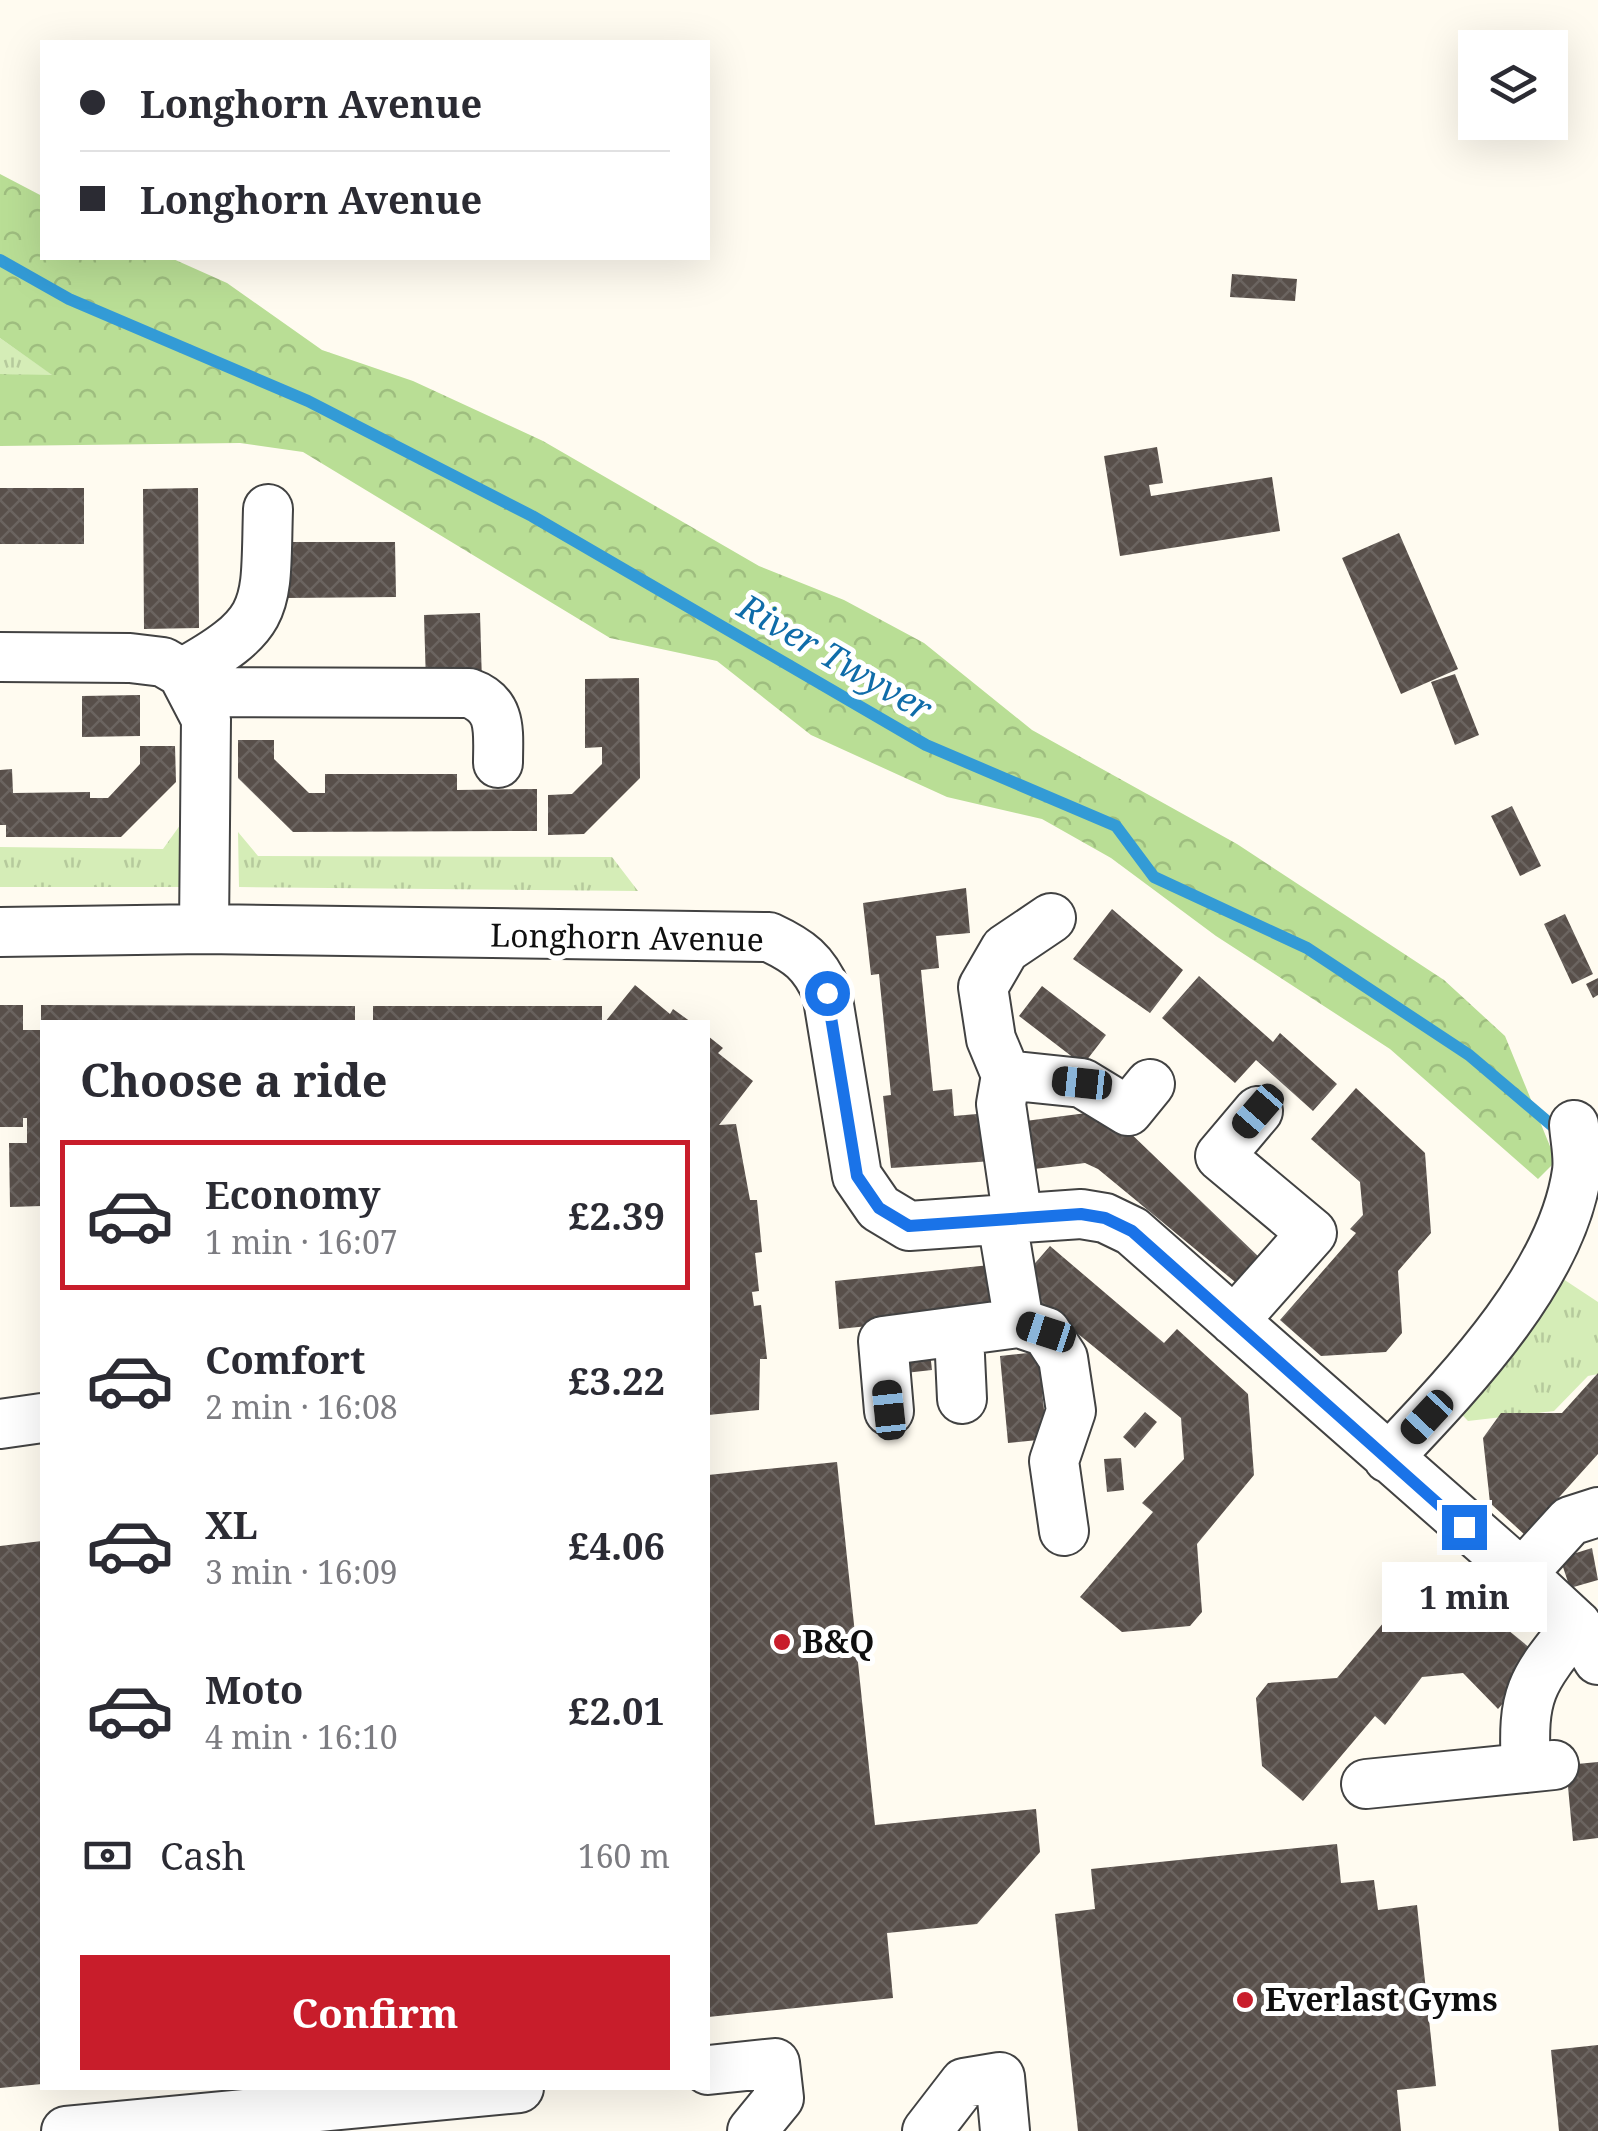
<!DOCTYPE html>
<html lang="en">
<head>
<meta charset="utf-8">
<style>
	:root { --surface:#fff; --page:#f2f2f3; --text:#2b2b33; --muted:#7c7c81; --line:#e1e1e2; --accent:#c81d2b }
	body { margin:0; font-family:"Noto Serif",serif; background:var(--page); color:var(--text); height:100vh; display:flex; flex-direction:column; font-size:38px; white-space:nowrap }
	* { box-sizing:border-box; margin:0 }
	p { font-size:32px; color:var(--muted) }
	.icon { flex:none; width:55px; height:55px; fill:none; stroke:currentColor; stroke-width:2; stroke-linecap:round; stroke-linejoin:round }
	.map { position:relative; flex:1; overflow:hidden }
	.side { position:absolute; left:40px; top:1020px; width:670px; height:1070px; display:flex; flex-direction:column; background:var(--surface); border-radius:0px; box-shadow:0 10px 40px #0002 }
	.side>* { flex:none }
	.top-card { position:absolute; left:40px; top:40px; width:670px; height:220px; border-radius:0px; box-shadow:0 10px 40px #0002; display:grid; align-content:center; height:220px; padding:0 40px; background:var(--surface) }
	.tools { position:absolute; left:1458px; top:30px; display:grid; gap:20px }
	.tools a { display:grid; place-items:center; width:110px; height:110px; border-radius:0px; background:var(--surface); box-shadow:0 10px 40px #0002; font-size:50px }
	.end { position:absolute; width:45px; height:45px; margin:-22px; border:12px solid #1a73e8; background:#fff; box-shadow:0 0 0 5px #fff }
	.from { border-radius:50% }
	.bubble { position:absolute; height:70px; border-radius:0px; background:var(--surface); box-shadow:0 10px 40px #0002; font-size:32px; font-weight:700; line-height:70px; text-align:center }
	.car { position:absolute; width:30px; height:60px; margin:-30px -15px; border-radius:12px; box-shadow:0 0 8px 2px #0007; background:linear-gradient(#222 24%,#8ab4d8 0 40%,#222 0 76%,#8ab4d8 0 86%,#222 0) }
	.top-card b { display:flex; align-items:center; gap:35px; height:95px; font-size:38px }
	.top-card b+b { border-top:2px solid var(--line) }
	.top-card i { width:25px; height:25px; background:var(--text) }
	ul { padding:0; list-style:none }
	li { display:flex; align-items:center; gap:30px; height:150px; margin:0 20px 15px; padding:0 20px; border:5px solid transparent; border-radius:0px }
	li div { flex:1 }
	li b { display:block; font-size:38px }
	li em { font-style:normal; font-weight:700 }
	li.selected { border-color:var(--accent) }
	li>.icon { width:90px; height:90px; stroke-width:1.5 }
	h2 { padding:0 40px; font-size:45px; line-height:120px }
	.pay { display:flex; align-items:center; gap:25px; height:110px; padding:0 40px; font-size:38px }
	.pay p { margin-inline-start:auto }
	.primary-button { display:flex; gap:20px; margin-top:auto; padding:20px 40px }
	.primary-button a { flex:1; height:115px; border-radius:0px; background:var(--accent); color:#fff; font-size:40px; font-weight:700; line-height:115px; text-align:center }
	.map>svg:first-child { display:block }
	.grass { fill:url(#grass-tufts) }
	.forest { fill:url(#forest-crowns) }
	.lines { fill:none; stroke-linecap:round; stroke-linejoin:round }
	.stream { stroke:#339bd6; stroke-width:12 }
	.building { fill:url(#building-cross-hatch) }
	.minor-casing { stroke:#424242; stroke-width:52 }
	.minor { stroke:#fff; stroke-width:48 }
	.route { stroke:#1a73e8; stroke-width:12 }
	.poi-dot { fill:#c81d2b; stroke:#fff; stroke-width:4 }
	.labels { text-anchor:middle; stroke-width:10; stroke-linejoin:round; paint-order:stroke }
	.street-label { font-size:32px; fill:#0f0f0f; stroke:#fff }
	.poi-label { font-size:32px; font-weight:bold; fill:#0f0f0f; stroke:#fff; text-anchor:start }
	.water-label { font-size:35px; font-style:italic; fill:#0f6ca9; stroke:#fff }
</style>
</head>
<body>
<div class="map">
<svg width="1598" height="2131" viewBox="0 0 1598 2131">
	<defs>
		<pattern id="grass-tufts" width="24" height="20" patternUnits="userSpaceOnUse" patternTransform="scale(2.5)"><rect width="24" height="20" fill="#d5edb7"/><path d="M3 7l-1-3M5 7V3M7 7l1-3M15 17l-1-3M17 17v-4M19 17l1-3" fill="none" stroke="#b6ca9c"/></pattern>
		<pattern id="forest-crowns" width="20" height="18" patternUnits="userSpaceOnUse" patternTransform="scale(2.5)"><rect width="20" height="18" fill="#b9de95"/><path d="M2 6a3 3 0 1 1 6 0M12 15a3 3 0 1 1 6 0" fill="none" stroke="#9ebd7f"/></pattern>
		<pattern id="building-cross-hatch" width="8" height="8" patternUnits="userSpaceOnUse" patternTransform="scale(2.5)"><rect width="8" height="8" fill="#584f4a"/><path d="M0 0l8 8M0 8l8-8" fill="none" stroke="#6b6460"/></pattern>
	</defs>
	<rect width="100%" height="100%" fill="#fffbf0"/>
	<path class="grass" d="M0,338l54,38 -54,-2z
		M183,821l1,66h-184v-40l163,2z
		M238,832l20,24 354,1 26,34 -399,-4z
		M1548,1269l50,33v72l-10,2 -34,35 -86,10 -15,-16z"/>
	<path class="forest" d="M0,174l42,22v62h129l56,25 95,67 91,31 130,60 216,125 85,34 80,43 108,87 205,114 207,136 61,56 51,125 -18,18 -148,-130 -174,-113 -105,-78 -69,-39 -95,-22 -136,-62 -94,-74 -107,-23 -307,-186 -63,-9 -240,3v-72l52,1 -52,-37z"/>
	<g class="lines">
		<path class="stream" d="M0,260l69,39 239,102 224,115 394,229 190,81 38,51 153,71 162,107 93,79"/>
	</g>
	<path class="building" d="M1232,274l65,5 -2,22 -65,-4z
		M1157,447l6,36 -14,2 2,11 121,-19 8,54 -160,25 -16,-100z
		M0,488h84v56h-84z
		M198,488l1,140 -55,1 -1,-140z
		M1399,533l59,136 -57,25 -59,-136z
		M285,542h110l1,55 -110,1z
		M480,613l2,70 -56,1 -2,-69z
		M1455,674l24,61 -24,10 -24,-63z
		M639,678l1,100 -56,56 -36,1v-40l24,-1 30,-30v-17l-17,1v-69z
		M140,695v41l-58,1v-41z
		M238,740h36v19l35,34h16v-19h132v16l80,-1v42l-244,1 -55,-54z
		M140,746h35l1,36 -55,55h-115v-12h-6v-55l12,-1 1,24 77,-1v6h18l32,-34z
		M1512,806l29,60 -21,10 -29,-60z
		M966,888l4,45 -34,3 3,32 -18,2 12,121 19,-2 2,27 34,-3 5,48 -102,7 -8,-72 8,-1 -12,-121 -8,1 -8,-72z
		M1112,909l71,61 -33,43 -77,-54z
		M1565,914l28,60 -21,10 -28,-60z
		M1199,976l74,66 7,-9 57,51 -24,27 -57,-51 -21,23 -73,-65z
		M1598,978v17l-5,3 -7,-14z
		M635,985l35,29 3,-5 18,13h-86z
		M1042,986l64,49 -23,30 -64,-49z
		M0,1005h23v25h19v176l-32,1 -1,-64h18v-25h-4v9h-23z
		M41,1005l314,1v16h-314z
		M373,1006h229v16h-229z
		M708,1036l15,12 -5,5 35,28 -34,44 17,-1 14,76h7l5,52 -7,1 4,38 -7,1 2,14 7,-1 6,54h-7l-1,51 -51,5z
		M1356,1088l69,65 6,80 -33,38 4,62 -16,19 -65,4 -41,-36 76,-87 -6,-4 13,-14 -3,-33 -49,-43z
		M1094,1112l28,13 140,135 -22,26 -142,-117 -13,-6 -68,8 -6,-48z
		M1050,1246l114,97 13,-14 71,65 6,81 -57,69 5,68 -12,14 -68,6 -42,-35 73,-85 -11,-9 42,-44 -3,-41 -164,-134z
		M990,1265l5,48 -156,16 -4,-48z
		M929,1344l3,26 -27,3 -3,-26z
		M1038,1352l9,87 -39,4 -8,-87z
		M1598,1373v81l-73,81 -35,-32 -7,-65 18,-25h61z
		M1145,1412l12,10 -22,26 -12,-11z
		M1121,1458l3,32 -17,2 -3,-33z
		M837,1462l38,363 161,-16 4,43 -63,72 -90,9 6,65 -185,19v-542z
		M42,1541v543l-42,4v-542z
		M1592,1548l6,32 -28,8 -10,-30z
		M1475,1603l67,55 -44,51 -35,-36 -41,4 -37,48 -10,-9 -72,85 -41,-35 -6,-68 12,-15 69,-5 58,-69z
		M1598,1762v76l-25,3 -7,-76z
		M1337,1844l4,39 33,-3 4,30 39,-5 19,181 -39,4 4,41h-323l-23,-217 40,-5 -4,-40z
		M1598,2045v86h-39l-8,-81z"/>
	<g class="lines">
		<g class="minor-casing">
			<path id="minor" d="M0,657l130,1 33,4 19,11 24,46 -2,210
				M182,673c92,-51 83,-66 86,-164
				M195,692l274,1c34,12 29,39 29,70
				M0,932l204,-3 565,8c30,14 45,25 58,56l30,183 22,32 30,18 172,-12 24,4 27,13 390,343 55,51 21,35
				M1006,1075l76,8 46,28 22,-27
				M1018,1220l-17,-116 5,-29 -15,-36 -8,-52 22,-38 46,-31
				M1002,1221l17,102 27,9 17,26 8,53 -17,50 10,70
				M1234,1321l78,-88 -92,-77 38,-45
				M959,1334l3,65
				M889,1411l-6,-70 136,-18
				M0,1424l42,-6
				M1388,1458c71,-75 174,-181 189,-287 2,-14 -2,-32 -3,-46
				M1522,1574l48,-53 28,-9
				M1526,1768c-4,-75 4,-85 51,-143
				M1366,1784l188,-19
				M708,2070l67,-7 4,35 -27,33
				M66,2131l453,-43
				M927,2131l37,-48 36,-6 5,54"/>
		</g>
		<use href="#minor" class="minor"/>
	</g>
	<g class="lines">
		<path class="route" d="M827,993l30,183 22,32 30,18 172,-12 24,4 27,13 332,296"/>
	</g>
	<g class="poi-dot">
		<circle cx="782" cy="1642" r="10"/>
		<circle cx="1245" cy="2000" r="10"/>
	</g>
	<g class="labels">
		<g class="street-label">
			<text transform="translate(627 938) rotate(1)" y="11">Longhorn Avenue</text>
		</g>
		<g class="poi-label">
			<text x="802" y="1653">B&amp;Q</text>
			<text x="1265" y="2011">Everlast Gyms</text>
		</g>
		<g class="water-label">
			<text transform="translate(835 658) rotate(30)" y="12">River Twyver</text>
		</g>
	</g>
</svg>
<div class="tools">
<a><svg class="icon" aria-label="layers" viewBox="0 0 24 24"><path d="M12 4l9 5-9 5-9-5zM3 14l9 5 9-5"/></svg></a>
</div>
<i class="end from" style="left:827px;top:993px"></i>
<i class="end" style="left:1464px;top:1527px"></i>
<div class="bubble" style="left:1382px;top:1562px;width:165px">1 min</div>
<i class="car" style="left:1082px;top:1083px;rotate:276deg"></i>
<i class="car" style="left:1258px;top:1111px;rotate:221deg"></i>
<i class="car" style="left:1046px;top:1332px;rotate:288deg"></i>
<i class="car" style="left:889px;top:1410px;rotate:354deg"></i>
<i class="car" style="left:1427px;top:1417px;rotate:223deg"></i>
<div class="top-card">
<b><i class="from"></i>Longhorn Avenue</b>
<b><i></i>Longhorn Avenue</b>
</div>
<section class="side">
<h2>Choose a ride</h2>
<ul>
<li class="selected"><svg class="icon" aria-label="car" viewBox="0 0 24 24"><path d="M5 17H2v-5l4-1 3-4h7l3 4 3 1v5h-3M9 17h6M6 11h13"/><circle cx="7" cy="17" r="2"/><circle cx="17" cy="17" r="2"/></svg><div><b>Economy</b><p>1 min · 16:07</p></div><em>£2.39</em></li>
<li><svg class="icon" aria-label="car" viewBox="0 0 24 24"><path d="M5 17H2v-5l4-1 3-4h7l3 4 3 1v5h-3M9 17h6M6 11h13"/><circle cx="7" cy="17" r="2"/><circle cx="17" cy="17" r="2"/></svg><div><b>Comfort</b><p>2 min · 16:08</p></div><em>£3.22</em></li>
<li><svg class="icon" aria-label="car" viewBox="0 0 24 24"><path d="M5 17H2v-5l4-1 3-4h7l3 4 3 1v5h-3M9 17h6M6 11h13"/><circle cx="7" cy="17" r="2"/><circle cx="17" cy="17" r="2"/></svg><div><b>XL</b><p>3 min · 16:09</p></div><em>£4.06</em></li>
<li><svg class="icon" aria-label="car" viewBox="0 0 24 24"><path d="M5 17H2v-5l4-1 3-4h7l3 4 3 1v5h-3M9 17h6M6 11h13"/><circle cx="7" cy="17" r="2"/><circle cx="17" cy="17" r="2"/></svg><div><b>Moto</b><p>4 min · 16:10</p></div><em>£2.01</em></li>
</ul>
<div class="pay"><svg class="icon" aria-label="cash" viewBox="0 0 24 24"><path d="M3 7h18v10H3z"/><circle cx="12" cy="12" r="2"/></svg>Cash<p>160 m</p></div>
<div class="primary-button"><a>Confirm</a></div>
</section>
</div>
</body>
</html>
